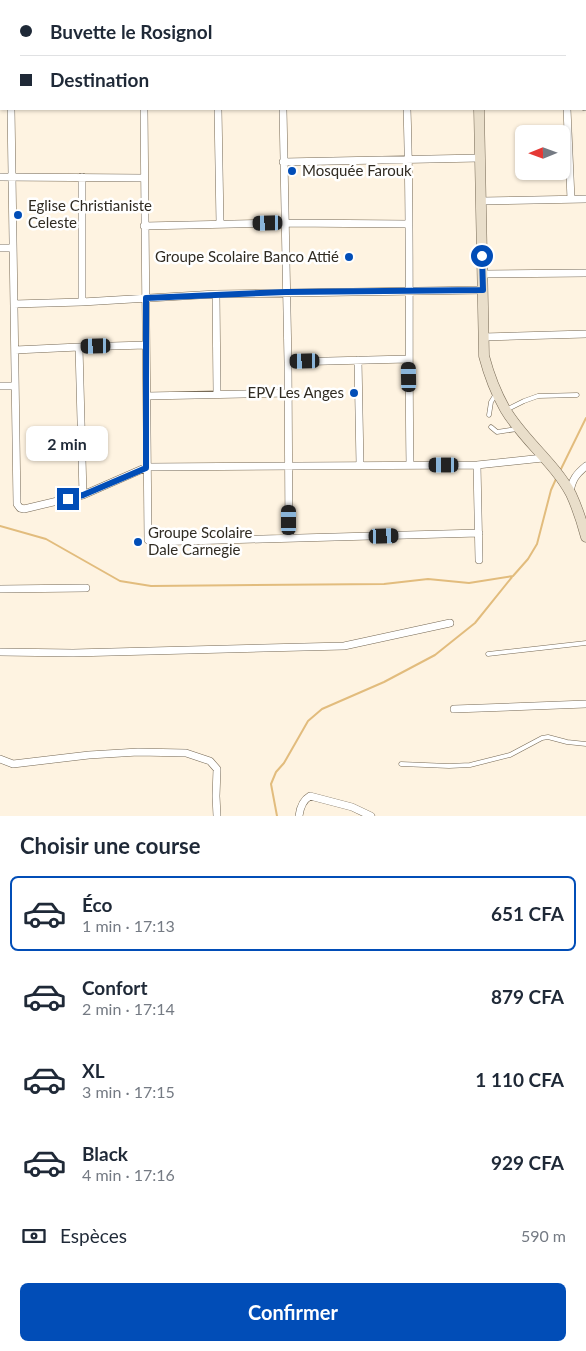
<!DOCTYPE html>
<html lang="fr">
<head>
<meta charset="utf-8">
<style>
	:root { --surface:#fff; --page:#f6f6f7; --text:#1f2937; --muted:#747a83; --line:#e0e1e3; --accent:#014db7 }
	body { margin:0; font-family:Lato,sans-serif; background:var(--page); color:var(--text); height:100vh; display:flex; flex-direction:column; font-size:19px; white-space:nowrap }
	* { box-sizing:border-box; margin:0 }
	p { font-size:16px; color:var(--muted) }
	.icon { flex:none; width:28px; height:28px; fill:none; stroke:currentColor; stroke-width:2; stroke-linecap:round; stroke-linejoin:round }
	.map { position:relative; height:816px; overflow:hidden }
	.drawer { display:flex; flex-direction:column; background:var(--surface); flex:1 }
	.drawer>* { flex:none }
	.guide { position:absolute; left:0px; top:0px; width:586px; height:110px; box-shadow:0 1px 4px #0004; display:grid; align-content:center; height:110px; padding:0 20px; background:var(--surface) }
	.needle { width:32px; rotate:269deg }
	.fabs { position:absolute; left:515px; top:125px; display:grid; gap:10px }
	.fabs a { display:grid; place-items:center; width:55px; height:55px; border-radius:8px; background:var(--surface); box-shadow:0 1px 4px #0004; font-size:25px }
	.end { position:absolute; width:22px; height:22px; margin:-11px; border:6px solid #014db7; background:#fff; box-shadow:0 0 0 2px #fff }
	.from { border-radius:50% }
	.bubble { position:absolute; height:35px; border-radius:8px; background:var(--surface); box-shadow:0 1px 4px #0004; font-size:16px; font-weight:700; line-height:35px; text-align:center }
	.car { position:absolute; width:15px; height:30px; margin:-15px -8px; border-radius:6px; box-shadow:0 0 4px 1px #0007; background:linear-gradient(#222 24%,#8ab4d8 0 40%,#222 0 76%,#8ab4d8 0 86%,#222 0) }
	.guide b { display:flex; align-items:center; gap:18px; height:48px; font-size:19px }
	.guide b+b { border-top:1px solid var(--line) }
	.guide i { width:12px; height:12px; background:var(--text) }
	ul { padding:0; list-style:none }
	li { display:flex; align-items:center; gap:15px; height:75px; margin:0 10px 8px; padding:0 10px; border:2px solid transparent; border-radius:8px }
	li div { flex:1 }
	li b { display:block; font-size:19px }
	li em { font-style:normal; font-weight:700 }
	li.selected { border-color:var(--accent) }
	li>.icon { width:45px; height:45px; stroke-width:1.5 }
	h2 { padding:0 20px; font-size:22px; line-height:60px }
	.pay { display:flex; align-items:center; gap:12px; height:55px; padding:0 20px; font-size:19px }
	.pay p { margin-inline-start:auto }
	.cta { display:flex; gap:10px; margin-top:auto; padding:10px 20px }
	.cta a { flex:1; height:58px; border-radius:8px; background:var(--accent); color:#fff; font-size:20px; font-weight:700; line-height:58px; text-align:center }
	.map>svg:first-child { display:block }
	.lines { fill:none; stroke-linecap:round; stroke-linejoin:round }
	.stream { stroke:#e2bc7d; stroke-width:2 }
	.lane-casing { stroke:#766955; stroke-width:5 }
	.street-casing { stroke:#766955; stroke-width:8 }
	.secondary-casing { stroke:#766955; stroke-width:11 }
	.lane { stroke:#fff; stroke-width:4 }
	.street { stroke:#fff; stroke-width:7 }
	.secondary { stroke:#e9deca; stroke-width:10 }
	.route { stroke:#014db7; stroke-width:6 }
	.poi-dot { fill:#014db7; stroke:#fff; stroke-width:2 }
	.labels { text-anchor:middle; stroke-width:5; stroke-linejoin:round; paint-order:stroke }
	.poi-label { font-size:15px; fill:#302b22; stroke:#fff; text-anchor:start }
</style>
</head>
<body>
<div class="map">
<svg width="586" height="816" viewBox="0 0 586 816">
	<rect width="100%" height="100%" fill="#fef3e1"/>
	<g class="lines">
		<path class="stream" d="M14,0v1
			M585,21h1
			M560,471l26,-53
			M0,526l46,13 74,42 31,5 233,-2 44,-5 41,4 44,-7 15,-17 9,-15 14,-54 5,-11
			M277,816l-6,-32 5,-12 8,-9 24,-42 14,-12 62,-27 51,-27 40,-32 37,-46"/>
		<g class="lane-casing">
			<path id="lane" d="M508,409l16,-8 14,-5 39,-1
				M489,415l2,-13 5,-8
				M491,427l6,5 20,-3
				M488,654l98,-11
				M401,764l48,2 21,-1 40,-10 32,-17 6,-1 19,5 19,2"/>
		</g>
		<g class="street-casing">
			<path id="street" d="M8,0v1
				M80,0v1
				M147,0l1,1
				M286,0v1
				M402,0v1
				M554,0v1
				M585,13h1
				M585,107h1
				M11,109l6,395 3,4 4,1 59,-14 64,-28 330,-2 66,-7
				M144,109l4,431 3,2 328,-9
				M218,109l2,115
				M283,109l5,253 1,176
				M407,109c4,119 1,237 3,356
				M567,109l4,90
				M283,162l197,-4
				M0,177l144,1
				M481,201l105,-2
				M144,226l140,-3 125,1
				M0,248h12
				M483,274l103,-1
				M216,294l1,100
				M82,302v-125
				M14,304l68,-2 134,-8 267,-4
				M483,337l103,-3
				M79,347l4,148
				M15,350l64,-3 67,-2
				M358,360l2,105
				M288,362l120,-3
				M0,386h15
				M147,396l141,-3
				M477,465l2,95
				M570,492c2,-12 6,-18 16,-26
				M0,589l86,-1
				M0,652l73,1 271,-7 106,-23
				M454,709l132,-5
				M0,759l13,5 76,-9 49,-3 48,1 24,8 7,8 -1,27 1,20
				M299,816c1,-8 4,-16 11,-20l42,11 19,9"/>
		</g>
		<g class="secondary-casing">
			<path id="secondary" d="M478,0v1
				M0,24h1
				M479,109l5,247c5,19 12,37 21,53 18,31 49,53 66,85 6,13 11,28 15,43"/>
		</g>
		<use href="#lane" class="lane"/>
		<use href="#street" class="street"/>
		<use href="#secondary" class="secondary"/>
	</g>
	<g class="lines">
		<path class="route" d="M68,499l15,-4 63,-27v-170l140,-6 197,-2 -1,-34"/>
	</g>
	<g class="poi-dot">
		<circle cx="292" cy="171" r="5"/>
		<circle cx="18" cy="215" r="5"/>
		<circle cx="349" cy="257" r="5"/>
		<circle cx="354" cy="393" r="5"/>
		<circle cx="138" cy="542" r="5"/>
	</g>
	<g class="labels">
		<g class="poi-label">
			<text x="302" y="176">Mosquée Farouk</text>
			<text x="28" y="211">Eglise Christianiste<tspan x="28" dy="17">Celeste</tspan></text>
			<text x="339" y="262" text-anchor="end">Groupe Scolaire Banco Attié</text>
			<text x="344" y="398" text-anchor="end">EPV Les Anges</text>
			<text x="148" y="538">Groupe Scolaire<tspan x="148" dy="17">Dale Carnegie</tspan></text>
		</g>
	</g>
</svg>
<div class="fabs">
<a><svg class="needle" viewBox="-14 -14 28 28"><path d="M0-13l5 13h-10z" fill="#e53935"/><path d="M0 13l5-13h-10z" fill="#747a83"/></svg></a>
</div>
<i class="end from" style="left:482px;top:256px"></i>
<i class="end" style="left:68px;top:499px"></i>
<div class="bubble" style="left:26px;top:426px;width:82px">2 min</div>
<i class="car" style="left:268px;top:223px;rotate:269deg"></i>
<i class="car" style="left:96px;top:346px;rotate:269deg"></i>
<i class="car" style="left:305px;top:361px;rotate:269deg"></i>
<i class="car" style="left:409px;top:377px;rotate:359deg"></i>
<i class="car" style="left:444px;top:465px;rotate:270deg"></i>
<i class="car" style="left:289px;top:520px;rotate:0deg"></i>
<i class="car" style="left:384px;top:536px;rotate:88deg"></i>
<div class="guide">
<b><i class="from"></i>Buvette le Rosignol</b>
<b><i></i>Destination</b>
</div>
</div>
<section class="drawer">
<h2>Choisir une course</h2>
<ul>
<li class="selected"><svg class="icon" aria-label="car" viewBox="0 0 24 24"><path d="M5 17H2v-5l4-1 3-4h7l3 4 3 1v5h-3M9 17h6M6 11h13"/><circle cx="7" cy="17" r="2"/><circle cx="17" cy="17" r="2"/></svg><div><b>Éco</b><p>1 min · 17:13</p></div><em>651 CFA</em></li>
<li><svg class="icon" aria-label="car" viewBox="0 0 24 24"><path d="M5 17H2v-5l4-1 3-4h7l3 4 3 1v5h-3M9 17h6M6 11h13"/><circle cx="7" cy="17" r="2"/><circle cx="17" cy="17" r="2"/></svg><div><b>Confort</b><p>2 min · 17:14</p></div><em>879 CFA</em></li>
<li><svg class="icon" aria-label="car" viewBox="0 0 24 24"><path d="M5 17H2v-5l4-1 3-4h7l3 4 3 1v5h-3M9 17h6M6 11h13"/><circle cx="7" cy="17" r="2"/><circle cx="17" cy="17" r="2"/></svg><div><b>XL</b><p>3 min · 17:15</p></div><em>1 110 CFA</em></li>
<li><svg class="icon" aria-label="car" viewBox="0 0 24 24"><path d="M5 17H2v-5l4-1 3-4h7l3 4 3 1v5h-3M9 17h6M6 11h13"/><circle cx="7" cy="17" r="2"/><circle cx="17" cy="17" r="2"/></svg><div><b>Black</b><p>4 min · 17:16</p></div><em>929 CFA</em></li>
</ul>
<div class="pay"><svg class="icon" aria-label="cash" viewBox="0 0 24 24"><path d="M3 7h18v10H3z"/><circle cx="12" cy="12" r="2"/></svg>Espèces<p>590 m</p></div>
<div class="cta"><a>Confirmer</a></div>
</section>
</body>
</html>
